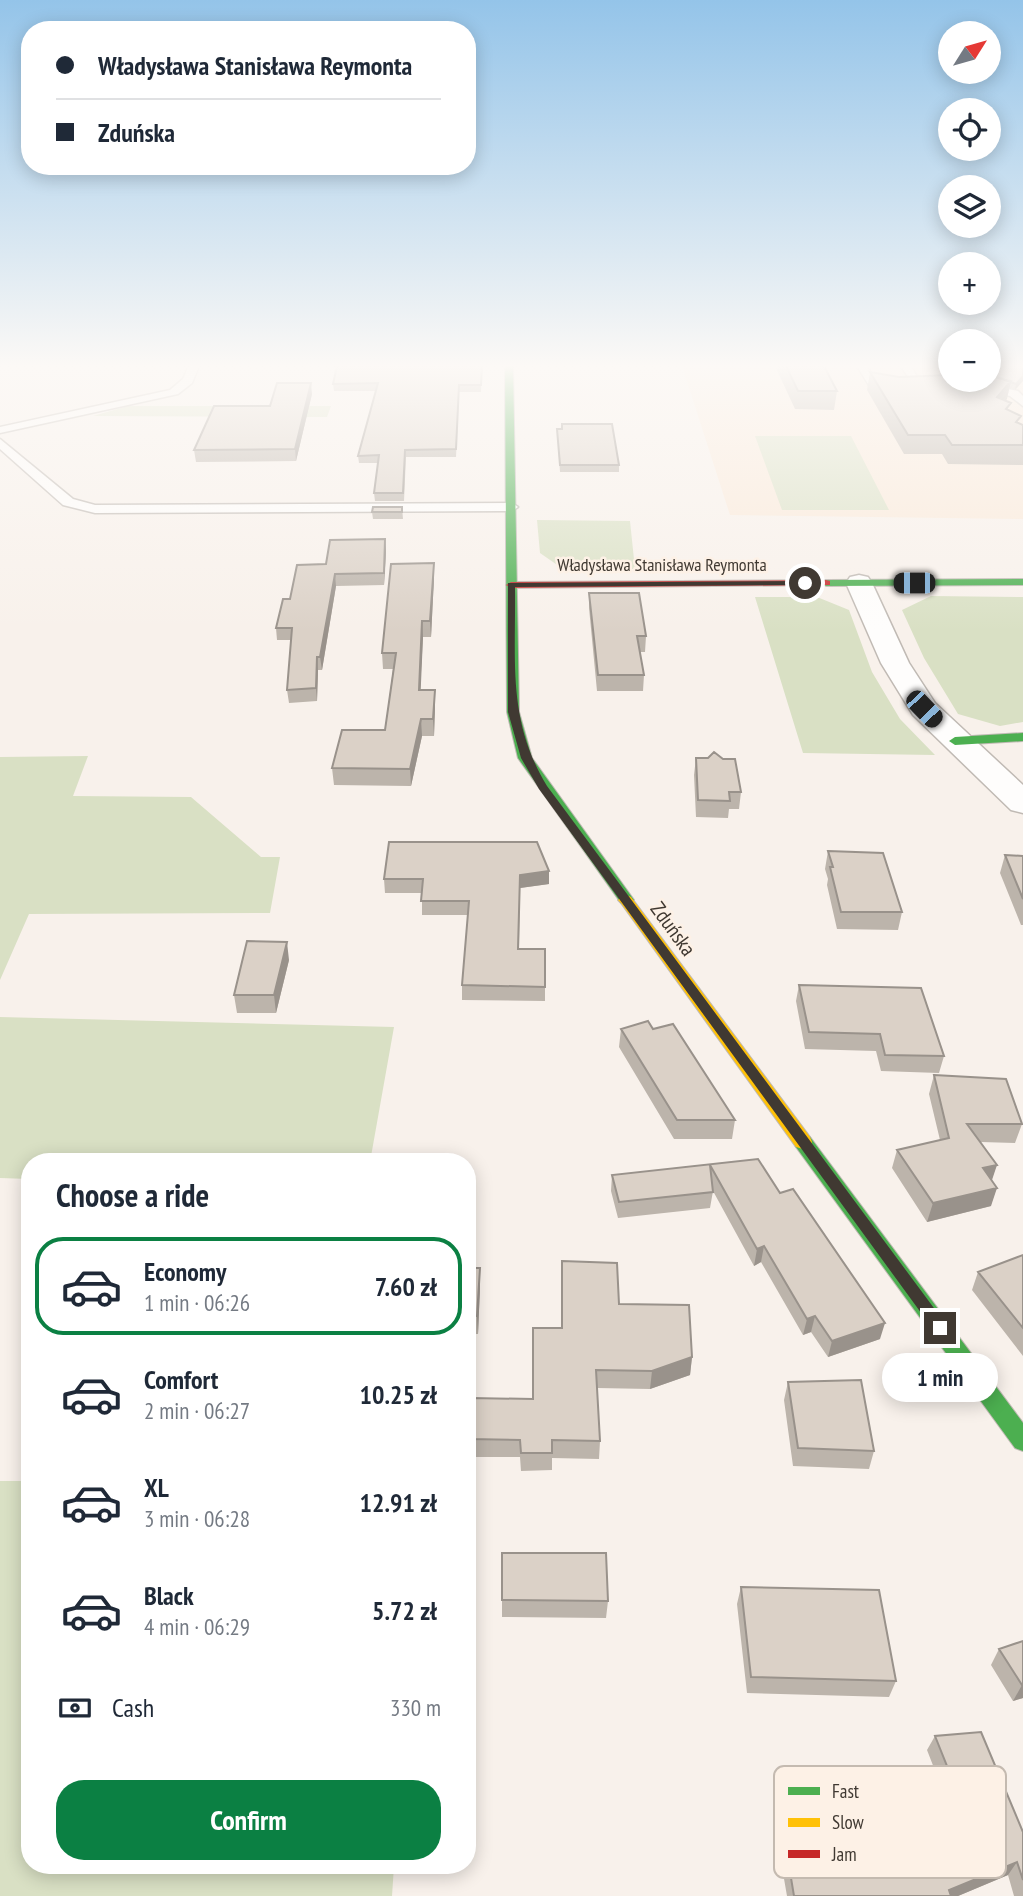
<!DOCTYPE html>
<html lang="en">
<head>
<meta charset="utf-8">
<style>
	:root { --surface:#fff; --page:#f6f6f7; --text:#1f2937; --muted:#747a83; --line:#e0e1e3; --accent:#0b8043 }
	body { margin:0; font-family:"PT Sans Narrow",sans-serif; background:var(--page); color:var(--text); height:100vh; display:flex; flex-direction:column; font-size:26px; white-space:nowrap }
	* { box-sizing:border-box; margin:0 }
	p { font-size:23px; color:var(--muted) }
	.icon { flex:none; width:38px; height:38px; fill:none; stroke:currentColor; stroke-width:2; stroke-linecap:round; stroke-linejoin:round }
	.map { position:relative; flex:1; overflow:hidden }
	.details { position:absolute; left:21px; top:1153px; width:455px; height:721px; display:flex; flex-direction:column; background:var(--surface); border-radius:28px; box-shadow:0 4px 18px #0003 }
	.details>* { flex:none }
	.top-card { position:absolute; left:21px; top:21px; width:455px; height:154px; border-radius:28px; box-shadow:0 4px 18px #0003; display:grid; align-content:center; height:154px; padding:0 35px; background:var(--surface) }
	.needle { width:46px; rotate:53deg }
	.buttons { position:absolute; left:938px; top:21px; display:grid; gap:14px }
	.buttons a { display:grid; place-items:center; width:63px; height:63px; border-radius:50%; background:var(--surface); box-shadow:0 4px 18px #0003; font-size:35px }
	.end { position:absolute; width:32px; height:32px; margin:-16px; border:9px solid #403932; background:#fff; box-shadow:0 0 0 4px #fff }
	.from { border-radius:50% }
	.bubble { position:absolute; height:49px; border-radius:24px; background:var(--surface); box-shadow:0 4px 18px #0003; font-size:23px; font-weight:800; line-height:49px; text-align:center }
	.car { position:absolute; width:21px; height:42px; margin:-21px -10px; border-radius:9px; box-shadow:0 0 5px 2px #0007; background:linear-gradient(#222 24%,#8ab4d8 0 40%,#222 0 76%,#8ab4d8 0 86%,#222 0) }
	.top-card b { display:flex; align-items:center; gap:24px; height:66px; font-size:26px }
	.top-card b+b { border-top:2px solid var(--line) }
	.top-card i { width:18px; height:18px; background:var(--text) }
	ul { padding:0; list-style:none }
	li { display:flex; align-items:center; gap:21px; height:98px; margin:0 14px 10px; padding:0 21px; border:4px solid transparent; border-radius:28px }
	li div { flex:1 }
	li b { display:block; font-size:26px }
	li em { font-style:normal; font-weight:800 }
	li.on { border-color:var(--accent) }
	li>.icon { width:63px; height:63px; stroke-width:1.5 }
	h2 { padding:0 35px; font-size:32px; line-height:84px }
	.pay { display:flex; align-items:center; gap:18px; height:77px; padding:0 35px; font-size:26px }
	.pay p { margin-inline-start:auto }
	.action { display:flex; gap:14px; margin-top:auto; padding:14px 35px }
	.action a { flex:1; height:80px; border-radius:28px; background:var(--accent); color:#fff; font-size:28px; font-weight:800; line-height:80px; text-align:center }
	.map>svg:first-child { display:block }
	.built { fill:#fae9d9 }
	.green { fill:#d9e0c4 }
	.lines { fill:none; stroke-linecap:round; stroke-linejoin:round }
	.lane-casing { stroke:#c0bab4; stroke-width:3 }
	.street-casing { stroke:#c0bab4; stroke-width:3 }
	.fast-casing { stroke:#c0bab4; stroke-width:2 }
	.slow-casing { stroke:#c0bab4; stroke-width:2 }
	.jam-casing { stroke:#c0bab4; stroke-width:2 }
	.lane { fill:#fefdfc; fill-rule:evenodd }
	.street { fill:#fefdfc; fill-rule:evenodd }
	.fast { fill:#4caf50; fill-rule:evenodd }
	.slow { fill:#ffc107; fill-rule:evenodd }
	.jam { fill:#c62828; fill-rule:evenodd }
	.wall { fill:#bcb4ab }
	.shaded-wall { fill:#99928b }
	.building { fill:#dbd1c7; stroke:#99928b; stroke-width:2 }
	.route { fill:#403932 }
	.labels { text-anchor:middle; stroke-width:5; stroke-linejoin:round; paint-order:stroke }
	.far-street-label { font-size:18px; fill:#403932; stroke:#fdf1e6 }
	.street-label { font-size:21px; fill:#403932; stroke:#fdf1e6 }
	.key { fill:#fdf1e6; stroke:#c4bab0; stroke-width:2 }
	.key-label { font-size:19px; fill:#403932 }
</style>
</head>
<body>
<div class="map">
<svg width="1023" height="1896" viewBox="0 0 1023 1896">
	<rect width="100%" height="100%" fill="#f8f1eb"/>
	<path class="built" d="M682,366h254l14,14 73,-3v142l-293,-4z"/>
	<path class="green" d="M128,406h203l-4,11 -234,-1z
		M755,436h96l38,74h-107z
		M537,520l93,1 5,48h-72l-23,-16z
		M931,596l92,1v125l-23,4 -42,-12 -34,-56 -22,-48z
		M755,597h62l32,13 23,62 28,47 35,36 -132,-2z
		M88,756l-15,40 118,1 70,60h19l-10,56 -241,1 -29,66v-223z
		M0,1017l394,10 -24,135h-340v17l-30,-1z
		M0,1481h30v385h364l-2,30h-392z"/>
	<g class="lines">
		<g class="lane-casing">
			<path id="lane" d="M189,366h10l-7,17 -14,11 -178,39v-6l170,-37 13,-11z
				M857,366h10l10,16 19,4 -5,3 -21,-2z
				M901,366h10l12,22h-8z
				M983,384l35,7 5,5v10l-13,-10 -31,-7 -1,-2z
				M0,439l73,60 22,6 417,-2 6,4 -6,4 -417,2 -32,-8 -63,-56z"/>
		</g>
		<g class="street-casing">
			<path id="street" d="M859,575l9,2 4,6 37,80 26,40 88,82v28l-12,-3 -98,-95 -32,-52 -35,-80 4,-6z"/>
		</g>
		<g class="fast-casing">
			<path id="fast" d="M505,366h8l6,346 13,46 102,142 -8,5 -5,-2 -103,-145 -11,-46z
				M1023,579v6l-197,1 -5,-3 5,-3z
				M1023,733v8l-68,4 -6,-4 6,-4z
				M803,1135l7,2 213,286v28l-8,-3 -219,-301 -2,-5 2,-5z"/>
		</g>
		<g class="slow-casing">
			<path id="slow" d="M626,895l5,2 179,240 2,5 -2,5 -7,2 -7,-2 -175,-244 -3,-3 3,-3z"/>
		</g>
		<g class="jam-casing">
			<path id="jam" d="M826,580l4,1v4l-319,3 -5,-3 5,-3z"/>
		</g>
		<use href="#lane" class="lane"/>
		<use href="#street" class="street"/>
		<use href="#fast" class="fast"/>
		<use href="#slow" class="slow"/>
		<use href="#jam" class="jam"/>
	</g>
	<path class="wall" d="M482,366l-1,26h-22l-3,65h-50l-2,44h-29l-1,-8 4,-30h-19l-1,-7 18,-65h-42l-1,-7z
		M775,366h49l13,25 -3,19 -39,-1z
		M989,366h34l-8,24 -6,-2 -4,13 4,10 10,12 4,22v20l-75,-1 -6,-10h-38l-37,-64 3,-18 29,5 90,3z
		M312,394l-16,67 -100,1 -2,-12z
		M557,429l62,36v7h-59z
		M402,507l1,12h-30l-1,-7z
		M385,539l1,12 -2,34 -48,1 -14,84h-4l-1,31 -28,2 -2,-13 4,-50h-14l-1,-12 50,-64z
		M434,578l-3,59h-8l-3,53 15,16 -1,30h-12l-11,50 -77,-1 -2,-17 53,-38 8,-61h-10l-1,-16z
		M589,593l57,43 -1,16h-5l4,23 -1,16h-46l-8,-83z
		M696,758l45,34 -2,17h-10l-1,9 -32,-1 -2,-42z
		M828,851l74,61 -4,18 -61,-1 -10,-44 1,-6 -3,-10z
		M1005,855l18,1v69h-2l-21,-52z
		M549,871v13l-29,4 -1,61h26v52l-83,-1v-15l6,-70h-46v-22h-37l-1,-14z
		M289,960l-13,53h-39l-3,-18z
		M799,985l145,71 -5,17 -58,-2 -5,-20 -71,-2 -9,-48z
		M621,1029h32l82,91 -3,19h-58l-55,-92z
		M934,1075l88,49 -7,19 -34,-1 11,38 -1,26 -64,16 -35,-54 5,-18 43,-10 -11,-46z
		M758,1159l22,34 100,146 -52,18 -17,-25 -8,3 -42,-73 -7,4 -41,-75 -3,17 -92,10 -7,-27 1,-16z
		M1023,1255v101l-51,-66 6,-18z
		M562,1261l130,96 -2,18 -40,14 -53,-1 3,53 -1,18 -47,-1v12l-31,1 -1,-14h-50l-1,-18 64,-40 28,-71z
		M467,1268h13v19l-2,47h-11z
		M788,1382l86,69 -5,18 -76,-3 -9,-66z
		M502,1553l106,48 -2,17 -104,-1z
		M741,1587l155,94 -7,16 -142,-4 -10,-89z
		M1023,1641v57l-10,3 -22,-36 8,-16z
		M935,1736l88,96v64h-9l-6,-21 -50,21h-171l-8,-46 5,-14 150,-8 -3,-8 8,-14 9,-2 -21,-54z"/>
	<path class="shaded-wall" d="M1023,376v5l-8,9 1,-6z
		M1011,381l-4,18 -14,16 4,-18z
		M311,383l1,11 -16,67 -1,-12z
		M385,539l1,12 -2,34v-12z
		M434,563v15l-3,59 -1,-16z
		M335,574l1,12 -14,84 -2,-13z
		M422,621l1,16 -3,69 -1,-16z
		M317,657l1,13 -1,31 -1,-13z
		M435,690v16l-1,30 -1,-17z
		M421,719l1,17 -11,50 -1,-17z
		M549,871v13l-29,4v-13z
		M287,942l2,18 -13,53 -2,-18z
		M997,1165l-6,18 -8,-15z
		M997,1188l-6,18 -64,16 6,-19z
		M764,1246l-3,16 -7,4 3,-17z
		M480,1268v19l-2,47 -1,-18z
		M815,1316l-4,16 -8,3 4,-16z
		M885,1323l-5,16 -52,18 4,-16z
		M692,1357l-2,18 -40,14 2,-18z
		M1022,1685h1v13l-10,3z
		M1017,1862l-9,13 -50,21h-13l4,-6z"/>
	<path class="building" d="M337,366h145l-1,19h-22l-3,64 -51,1 -2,43h-29l5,-38 -21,1 20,-73 -45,1z
		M786,366h38l13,25h-39z
		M989,366h34v10l-7,8 -27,-10z
		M870,372l29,5 51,-2v5h39v-4l22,5 -14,16 14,6 -5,6 15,7 -5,6 7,3v20h-71l-7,-10h-37z
		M277,383h34l-16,66 -101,1 20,-44h56z
		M562,424h50l7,41h-59l-3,-36h5z
		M373,507h29v5h-30z
		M385,539l-1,34 -49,1 -15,83h-3l-1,31 -29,2 5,-62h-16l7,-29h7l7,-34 29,-1 4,-24z
		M434,563l-4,58h-8l-3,69h16l-2,29h-12l-11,50 -78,-1 10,-38h43l11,-77h-14l9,-89z
		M589,593h50l7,43h-9l7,39h-46z
		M714,752l9,7h12l6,33h-12l1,9 -32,-1 -2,-42h12z
		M389,842h148l12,29 -29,4 -2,74h27v38l-83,-2 7,-84h-48l2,-22h-39z
		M828,851l55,2 19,59h-61l-11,-45h3z
		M1005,855l18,1v43z
		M247,941l40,1 -13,53h-40z
		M799,985l122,3 23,68 -59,-1 -5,-21 -71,-2z
		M648,1021l5,8 20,-5 62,96h-58l-56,-91z
		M934,1075l72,4 16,45h-55l30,41 -14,3 14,20 -64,15 -36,-53 52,-12z
		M758,1159l22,34 13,-4 92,134 -53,18 -17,-25 -8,3 -43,-73 -7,3 -47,-84 3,27 -94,10 -7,-27z
		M1023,1255v73l-45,-56z
		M562,1261l55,2 2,41 70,1 3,52 -40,14 -56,-1 4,71 -48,-1v13h-31l-1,-13 -51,-1 2,-41 62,1v-71h29z
		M467,1268h13l-3,48h-10z
		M861,1380l13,71 -76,-3 -10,-66z
		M502,1553h104l2,48 -106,-1z
		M741,1587l138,3 17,91 -145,-4z
		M1023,1641v44h-1l-23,-36z
		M981,1732l42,100v48l-6,-18 -68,28 2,6h-157l-10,-60 163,-9 -8,-21 22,-5 -26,-65z"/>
	<linearGradient id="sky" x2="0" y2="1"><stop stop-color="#94c4e9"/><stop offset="0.58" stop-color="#fcf9f6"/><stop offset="1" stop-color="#fcf9f6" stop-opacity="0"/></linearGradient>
	<rect width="1023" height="631" fill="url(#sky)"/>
	<path class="route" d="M805,581l3,4 -293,2c1,74 -8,133 32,199l398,537 3,5 -8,6 -5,-2 -396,-543 -18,-31 -13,-46v-129z"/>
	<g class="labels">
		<g class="far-street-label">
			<text x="662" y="571">Władysława Stanisława Reymonta</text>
		</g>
		<g class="street-label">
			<text transform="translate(673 929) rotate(54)" y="7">Zduńska</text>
		</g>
	</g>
	<rect x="774" y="1766" width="232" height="112" rx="10" class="key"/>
	<rect x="788" y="1787" width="32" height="8" fill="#4caf50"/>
	<rect x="788" y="1818" width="32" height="9" fill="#ffc107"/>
	<rect x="788" y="1850" width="32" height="8" fill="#c62828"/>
	<g class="key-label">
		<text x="832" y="1798">Fast</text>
		<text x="832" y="1829">Slow</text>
		<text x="832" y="1861">Jam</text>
	</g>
</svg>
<div class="buttons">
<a><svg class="needle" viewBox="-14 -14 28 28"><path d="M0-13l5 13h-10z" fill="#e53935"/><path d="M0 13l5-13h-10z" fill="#747a83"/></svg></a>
<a><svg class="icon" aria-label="locate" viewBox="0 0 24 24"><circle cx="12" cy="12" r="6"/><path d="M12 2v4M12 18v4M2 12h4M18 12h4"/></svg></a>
<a><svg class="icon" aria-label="layers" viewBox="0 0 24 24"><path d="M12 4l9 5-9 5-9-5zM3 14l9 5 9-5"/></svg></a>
<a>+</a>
<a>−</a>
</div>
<i class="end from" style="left:805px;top:583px"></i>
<i class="end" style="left:940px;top:1328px"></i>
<div class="bubble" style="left:882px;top:1353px;width:116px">1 min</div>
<i class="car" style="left:914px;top:583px;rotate:270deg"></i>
<i class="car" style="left:924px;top:709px;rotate:136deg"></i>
<div class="top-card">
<b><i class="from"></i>Władysława Stanisława Reymonta</b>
<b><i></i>Zduńska</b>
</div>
<section class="details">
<h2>Choose a ride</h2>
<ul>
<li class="on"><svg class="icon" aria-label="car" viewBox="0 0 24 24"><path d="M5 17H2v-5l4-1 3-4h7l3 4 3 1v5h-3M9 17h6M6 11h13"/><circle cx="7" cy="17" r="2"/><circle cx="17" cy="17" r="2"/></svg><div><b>Economy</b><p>1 min · 06:26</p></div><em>7.60 zł</em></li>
<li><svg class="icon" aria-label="car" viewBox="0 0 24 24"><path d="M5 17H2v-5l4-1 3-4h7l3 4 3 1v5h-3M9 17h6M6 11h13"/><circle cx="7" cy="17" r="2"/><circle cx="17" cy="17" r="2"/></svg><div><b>Comfort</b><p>2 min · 06:27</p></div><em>10.25 zł</em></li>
<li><svg class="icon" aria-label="car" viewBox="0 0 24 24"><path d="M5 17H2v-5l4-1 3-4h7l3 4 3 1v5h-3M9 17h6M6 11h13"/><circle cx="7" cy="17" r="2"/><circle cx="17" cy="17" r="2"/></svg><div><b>XL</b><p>3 min · 06:28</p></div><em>12.91 zł</em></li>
<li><svg class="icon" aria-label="car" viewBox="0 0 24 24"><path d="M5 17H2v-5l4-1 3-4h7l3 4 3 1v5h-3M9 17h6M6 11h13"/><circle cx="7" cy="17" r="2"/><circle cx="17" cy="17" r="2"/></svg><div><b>Black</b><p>4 min · 06:29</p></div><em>5.72 zł</em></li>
</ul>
<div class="pay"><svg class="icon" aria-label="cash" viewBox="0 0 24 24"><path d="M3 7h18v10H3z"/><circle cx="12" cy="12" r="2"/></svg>Cash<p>330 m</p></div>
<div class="action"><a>Confirm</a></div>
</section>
</div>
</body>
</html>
